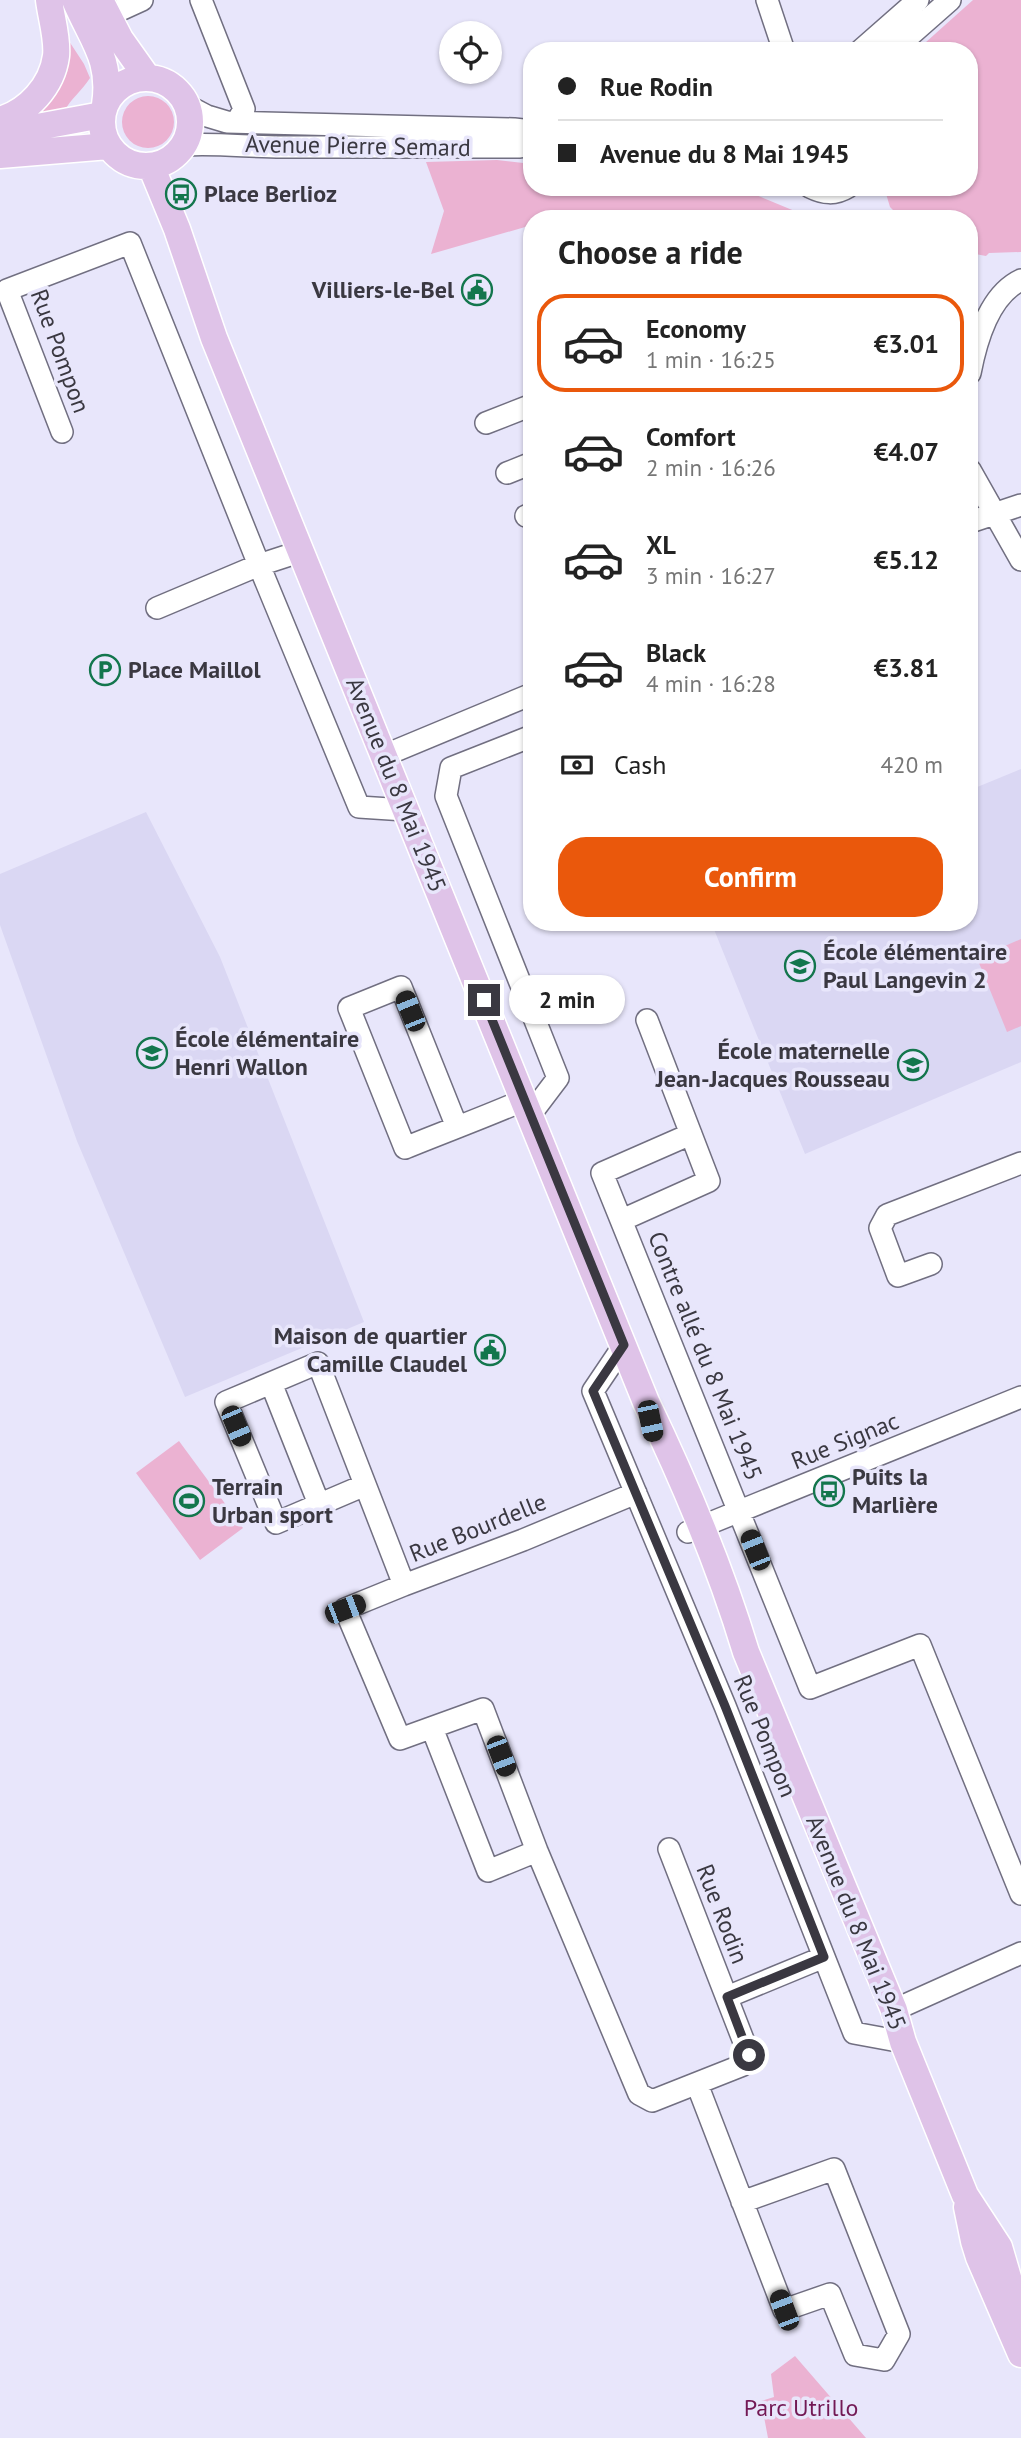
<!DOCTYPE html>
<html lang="en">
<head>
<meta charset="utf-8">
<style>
	:root { --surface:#fff; --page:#f2f2f2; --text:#222; --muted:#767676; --line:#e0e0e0; --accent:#ea580c }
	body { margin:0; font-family:"PT Sans",sans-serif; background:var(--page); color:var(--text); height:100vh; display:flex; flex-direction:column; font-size:26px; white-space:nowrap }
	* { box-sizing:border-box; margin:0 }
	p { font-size:23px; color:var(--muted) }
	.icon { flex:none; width:38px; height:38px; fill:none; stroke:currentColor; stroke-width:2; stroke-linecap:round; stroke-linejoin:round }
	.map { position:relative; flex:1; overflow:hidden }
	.panel { position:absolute; left:523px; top:210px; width:455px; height:721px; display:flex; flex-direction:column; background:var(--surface); border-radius:28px; box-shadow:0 2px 5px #0004 }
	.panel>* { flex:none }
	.top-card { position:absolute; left:523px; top:42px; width:455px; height:154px; border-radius:28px; box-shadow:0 2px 5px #0004; display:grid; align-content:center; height:154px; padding:0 35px; background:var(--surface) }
	.controls { position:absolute; left:439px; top:21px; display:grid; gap:14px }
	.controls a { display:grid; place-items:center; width:63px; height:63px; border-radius:50%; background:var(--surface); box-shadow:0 2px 5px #0004; font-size:35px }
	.end { position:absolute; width:32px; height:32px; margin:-16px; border:9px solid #3a3841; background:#fff; box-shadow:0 0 0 4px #fff }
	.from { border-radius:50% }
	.bubble { position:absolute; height:49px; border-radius:24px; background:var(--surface); box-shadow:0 2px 5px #0004; font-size:23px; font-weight:800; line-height:49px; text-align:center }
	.car { position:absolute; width:21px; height:42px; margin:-21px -10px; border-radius:9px; box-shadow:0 0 5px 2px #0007; background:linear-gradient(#222 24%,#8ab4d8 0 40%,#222 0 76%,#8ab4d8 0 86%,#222 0) }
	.top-card b { display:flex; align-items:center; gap:24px; height:66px; font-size:26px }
	.top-card b+b { border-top:2px solid var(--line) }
	.top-card i { width:18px; height:18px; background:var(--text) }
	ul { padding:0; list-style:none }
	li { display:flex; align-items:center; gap:21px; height:98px; margin:0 14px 10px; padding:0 21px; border:4px solid transparent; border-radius:28px }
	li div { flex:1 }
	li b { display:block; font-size:26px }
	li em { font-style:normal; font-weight:800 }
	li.current { border-color:var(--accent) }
	li>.icon { width:63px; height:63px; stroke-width:1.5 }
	h2 { padding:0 35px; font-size:32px; line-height:84px }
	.pay { display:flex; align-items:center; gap:18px; height:77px; padding:0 35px; font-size:26px }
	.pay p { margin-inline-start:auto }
	.action { display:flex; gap:14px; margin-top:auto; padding:14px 35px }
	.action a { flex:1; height:80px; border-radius:28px; background:var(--accent); color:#fff; font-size:28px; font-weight:800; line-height:80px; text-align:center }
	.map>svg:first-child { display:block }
	.built { fill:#dad7f3 }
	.green { fill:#ebb2d2 }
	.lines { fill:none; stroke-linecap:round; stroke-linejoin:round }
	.minor-casing { stroke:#716f81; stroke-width:24 }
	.major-casing { stroke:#fff; stroke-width:29 }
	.minor { stroke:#fff; stroke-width:21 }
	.major { stroke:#dfc3e8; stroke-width:26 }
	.route { stroke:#3a3841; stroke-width:9 }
	.labels { text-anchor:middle; stroke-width:7; stroke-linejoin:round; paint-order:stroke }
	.street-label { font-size:24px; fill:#3a3841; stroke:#e8e6fb }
	.poi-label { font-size:24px; font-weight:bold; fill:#3a3841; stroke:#e8e6fb; text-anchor:start }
	.park-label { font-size:24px; fill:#731955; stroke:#e8e6fb }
</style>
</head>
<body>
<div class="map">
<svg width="1021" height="2438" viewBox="0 0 1021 2438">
	<rect width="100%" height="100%" fill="#e8e6fb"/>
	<path class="built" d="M1021,769v293l-216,92 -94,-232h259v-132z
		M146,812l74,145 144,365 -179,75 -108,-256 -77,-216v-51z"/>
	<path class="green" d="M973,0h48v252l-32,1 -3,3 -16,-3v-34h-68l-12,-12 -6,-20h86v-136h-54z
		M67,38l17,26 6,14c-8,13 -19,20 -26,34l-35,10z
		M122 122a26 26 0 1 1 52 0a26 26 0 1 1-52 0Z
		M497,160l35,4v23h205l77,32h-255l-2,-3 -6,3h-19v6l-101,29 13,-43 -18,-49z
		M1021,939v87l-14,6 -30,-74z
		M179,1441l64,87 -43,32 -64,-87z
		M795,2356l71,82h-98l-7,-37 13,-4 -3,-23z"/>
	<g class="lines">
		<g class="minor-casing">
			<path id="minor" d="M201,0l43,109 -7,13
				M767,0l17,51
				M107,16l35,-16
				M860,51l58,-51
				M892,51l58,-51
				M188,106l19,10 20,6 287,7 18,2
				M184,145c33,-2 65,2 98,2 79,0 158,0 238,0l12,-2
				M810,187c14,7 25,8 38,0
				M970,373c6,-31 19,-78 51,-93
				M486,423l46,-18
				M62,432l-55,-142 123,-47 129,322 100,242 46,3
				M970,470l51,90
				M507,473l25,-10
				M526,516l6,-2
				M970,522l51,-17
				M157,608l102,-43 43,-14
				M383,756l149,-62
				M530,1115l28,-37 -112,-282 5,-28 81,-32
				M457,1127l-56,-140 -52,21 56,140c39,-16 80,-31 119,-48
				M691,1134l-89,39 208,515 110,-43 101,249
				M622,1220l87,-39 -62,-161
				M931,1264l-33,12 -18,-48 7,-13 134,-52
				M624,1345l-31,46 132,315 129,327 49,9
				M271,1383l48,121
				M365,1485l-89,38 -50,-121 92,-39 86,222 119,-45 113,-47
				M688,1532l333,-135
				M404,1585l-59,24 55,130 83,-30 54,142 102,243 13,7 91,-36 6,-10 -80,-206
				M432,1728l56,143 49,-20
				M727,1997l97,-40
				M894,2010l127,-57
				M697,2084l87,226 46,-16 25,61 29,5 15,-26 -65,-165 -92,33"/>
		</g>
		<g class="major-casing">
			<path id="major" d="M75,0c17,40 37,59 30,105
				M100,0l20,39 27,38
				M102 122a44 44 0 1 1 88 0a44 44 0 1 1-88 0Z
				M0,120c28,-8 52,-34 56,-64 2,-17 -5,-39 -7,-56
				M0,134l102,-19
				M0,155l109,-9
				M151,166l26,63 37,109 432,1064c39,81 74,164 100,250l148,358 9,32 62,153 34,52 22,75
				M967,2207l7,34 5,16 42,97"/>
		</g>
		<use href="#minor" class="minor"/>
		<use href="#major" class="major"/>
	</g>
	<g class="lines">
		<path class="route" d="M484,1000l140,345 -31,46 132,315 99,251 -97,40 22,58"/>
	</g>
	<defs>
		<g id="bus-ring" transform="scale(1.575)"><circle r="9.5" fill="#e8e6fb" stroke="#13764d" stroke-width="1.5"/><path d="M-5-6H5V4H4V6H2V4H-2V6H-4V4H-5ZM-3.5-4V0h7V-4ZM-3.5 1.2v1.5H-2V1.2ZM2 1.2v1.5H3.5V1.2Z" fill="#13764d"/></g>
		<g id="civic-ring" transform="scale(1.575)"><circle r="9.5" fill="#e8e6fb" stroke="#13764d" stroke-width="1.5"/><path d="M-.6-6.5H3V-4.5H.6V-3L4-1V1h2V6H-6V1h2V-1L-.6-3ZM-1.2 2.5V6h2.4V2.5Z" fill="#13764d"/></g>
		<g id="parking-ring" transform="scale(1.575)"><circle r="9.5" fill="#e8e6fb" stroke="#13764d" stroke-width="1.5"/><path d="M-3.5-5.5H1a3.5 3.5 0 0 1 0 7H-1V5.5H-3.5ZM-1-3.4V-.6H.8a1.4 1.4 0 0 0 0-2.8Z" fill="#13764d"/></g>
		<g id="school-ring" transform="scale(1.575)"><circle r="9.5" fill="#e8e6fb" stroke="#13764d" stroke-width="1.5"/><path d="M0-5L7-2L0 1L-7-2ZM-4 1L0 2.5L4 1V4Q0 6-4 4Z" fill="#13764d"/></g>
		<g id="stadium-ring" transform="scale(1.575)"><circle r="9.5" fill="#e8e6fb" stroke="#13764d" stroke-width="1.5"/><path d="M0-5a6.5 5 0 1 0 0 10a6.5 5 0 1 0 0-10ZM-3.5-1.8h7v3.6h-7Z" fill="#13764d"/></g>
	</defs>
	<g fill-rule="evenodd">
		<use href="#bus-ring" x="181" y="194"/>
		<use href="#civic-ring" x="477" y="290"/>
		<use href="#parking-ring" x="105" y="670"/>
		<use href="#school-ring" x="800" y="966"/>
		<use href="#school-ring" x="152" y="1053"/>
		<use href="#school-ring" x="913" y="1065"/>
		<use href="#civic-ring" x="490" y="1350"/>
		<use href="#bus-ring" x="829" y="1491"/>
		<use href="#stadium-ring" x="189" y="1501"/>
	</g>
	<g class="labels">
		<g class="street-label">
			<text transform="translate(358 146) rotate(1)" y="8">Avenue Pierre Semard</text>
			<text transform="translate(60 351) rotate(70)" y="8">Rue Pompon</text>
			<text transform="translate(396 785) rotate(68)" y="8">Avenue du 8 Mai 1945</text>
			<text transform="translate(705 1356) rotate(68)" y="8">Contre allé du 8 Mai 1945</text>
			<text transform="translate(845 1441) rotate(-22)" y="8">Rue Signac</text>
			<text transform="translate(478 1528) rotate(-22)" y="8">Rue Bourdelle</text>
			<text transform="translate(765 1736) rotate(68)" y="8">Rue Pompon</text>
			<text transform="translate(722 1914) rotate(69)" y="8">Rue Rodin</text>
			<text transform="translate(856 1923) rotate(68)" y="8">Avenue du 8 Mai 1945</text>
		</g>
		<g class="poi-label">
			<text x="204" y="202">Place Berlioz</text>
			<text x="454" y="298" text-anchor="end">Villiers-le-Bel</text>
			<text x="128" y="678">Place Maillol</text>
			<text x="823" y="960">École élémentaire<tspan x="823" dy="28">Paul Langevin 2</tspan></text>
			<text x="175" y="1047">École élémentaire<tspan x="175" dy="28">Henri Wallon</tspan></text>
			<text x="890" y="1059" text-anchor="end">École maternelle<tspan x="890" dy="28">Jean-Jacques Rousseau</tspan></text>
			<text x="467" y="1344" text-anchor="end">Maison de quartier<tspan x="467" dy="28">Camille Claudel</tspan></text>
			<text x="852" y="1485">Puits la<tspan x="852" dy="28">Marlière</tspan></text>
			<text x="212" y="1495">Terrain<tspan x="212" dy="28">Urban sport</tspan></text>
		</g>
		<g class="park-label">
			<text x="801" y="2416">Parc Utrillo</text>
		</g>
	</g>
</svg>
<div class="controls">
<a><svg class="icon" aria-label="locate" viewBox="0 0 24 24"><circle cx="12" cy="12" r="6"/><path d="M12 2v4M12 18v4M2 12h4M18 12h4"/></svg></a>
</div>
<i class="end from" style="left:749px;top:2055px"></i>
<i class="end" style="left:484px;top:1000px"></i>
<div class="bubble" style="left:509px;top:975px;width:116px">2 min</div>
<i class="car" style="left:410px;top:1011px;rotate:338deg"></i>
<i class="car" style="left:650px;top:1421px;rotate:168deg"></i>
<i class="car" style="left:236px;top:1426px;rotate:157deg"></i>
<i class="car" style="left:755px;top:1550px;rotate:338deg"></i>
<i class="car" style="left:345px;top:1609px;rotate:69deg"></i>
<i class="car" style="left:501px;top:1756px;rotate:159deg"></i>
<i class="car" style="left:784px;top:2310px;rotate:339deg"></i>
<div class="top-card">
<b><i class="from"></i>Rue Rodin</b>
<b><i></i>Avenue du 8 Mai 1945</b>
</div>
<section class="panel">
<h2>Choose a ride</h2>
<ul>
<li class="current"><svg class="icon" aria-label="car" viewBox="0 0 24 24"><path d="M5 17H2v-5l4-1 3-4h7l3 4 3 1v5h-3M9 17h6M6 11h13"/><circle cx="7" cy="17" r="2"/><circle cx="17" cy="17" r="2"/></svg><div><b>Economy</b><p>1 min · 16:25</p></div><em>€3.01</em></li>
<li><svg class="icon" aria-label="car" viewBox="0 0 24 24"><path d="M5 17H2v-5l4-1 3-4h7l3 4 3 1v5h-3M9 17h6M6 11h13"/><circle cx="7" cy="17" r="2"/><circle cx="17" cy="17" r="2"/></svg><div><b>Comfort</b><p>2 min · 16:26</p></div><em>€4.07</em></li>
<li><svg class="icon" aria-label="car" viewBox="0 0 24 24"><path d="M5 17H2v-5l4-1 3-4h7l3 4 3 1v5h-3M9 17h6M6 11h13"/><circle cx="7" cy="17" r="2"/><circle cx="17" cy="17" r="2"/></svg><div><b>XL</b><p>3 min · 16:27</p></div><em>€5.12</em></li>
<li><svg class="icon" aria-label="car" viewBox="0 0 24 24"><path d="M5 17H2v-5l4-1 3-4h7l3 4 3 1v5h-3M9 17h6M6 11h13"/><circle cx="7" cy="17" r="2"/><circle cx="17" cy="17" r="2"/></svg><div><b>Black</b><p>4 min · 16:28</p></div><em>€3.81</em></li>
</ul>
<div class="pay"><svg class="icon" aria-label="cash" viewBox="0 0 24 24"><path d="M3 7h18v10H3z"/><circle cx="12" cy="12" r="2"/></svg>Cash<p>420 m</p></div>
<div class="action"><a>Confirm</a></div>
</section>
</div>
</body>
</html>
